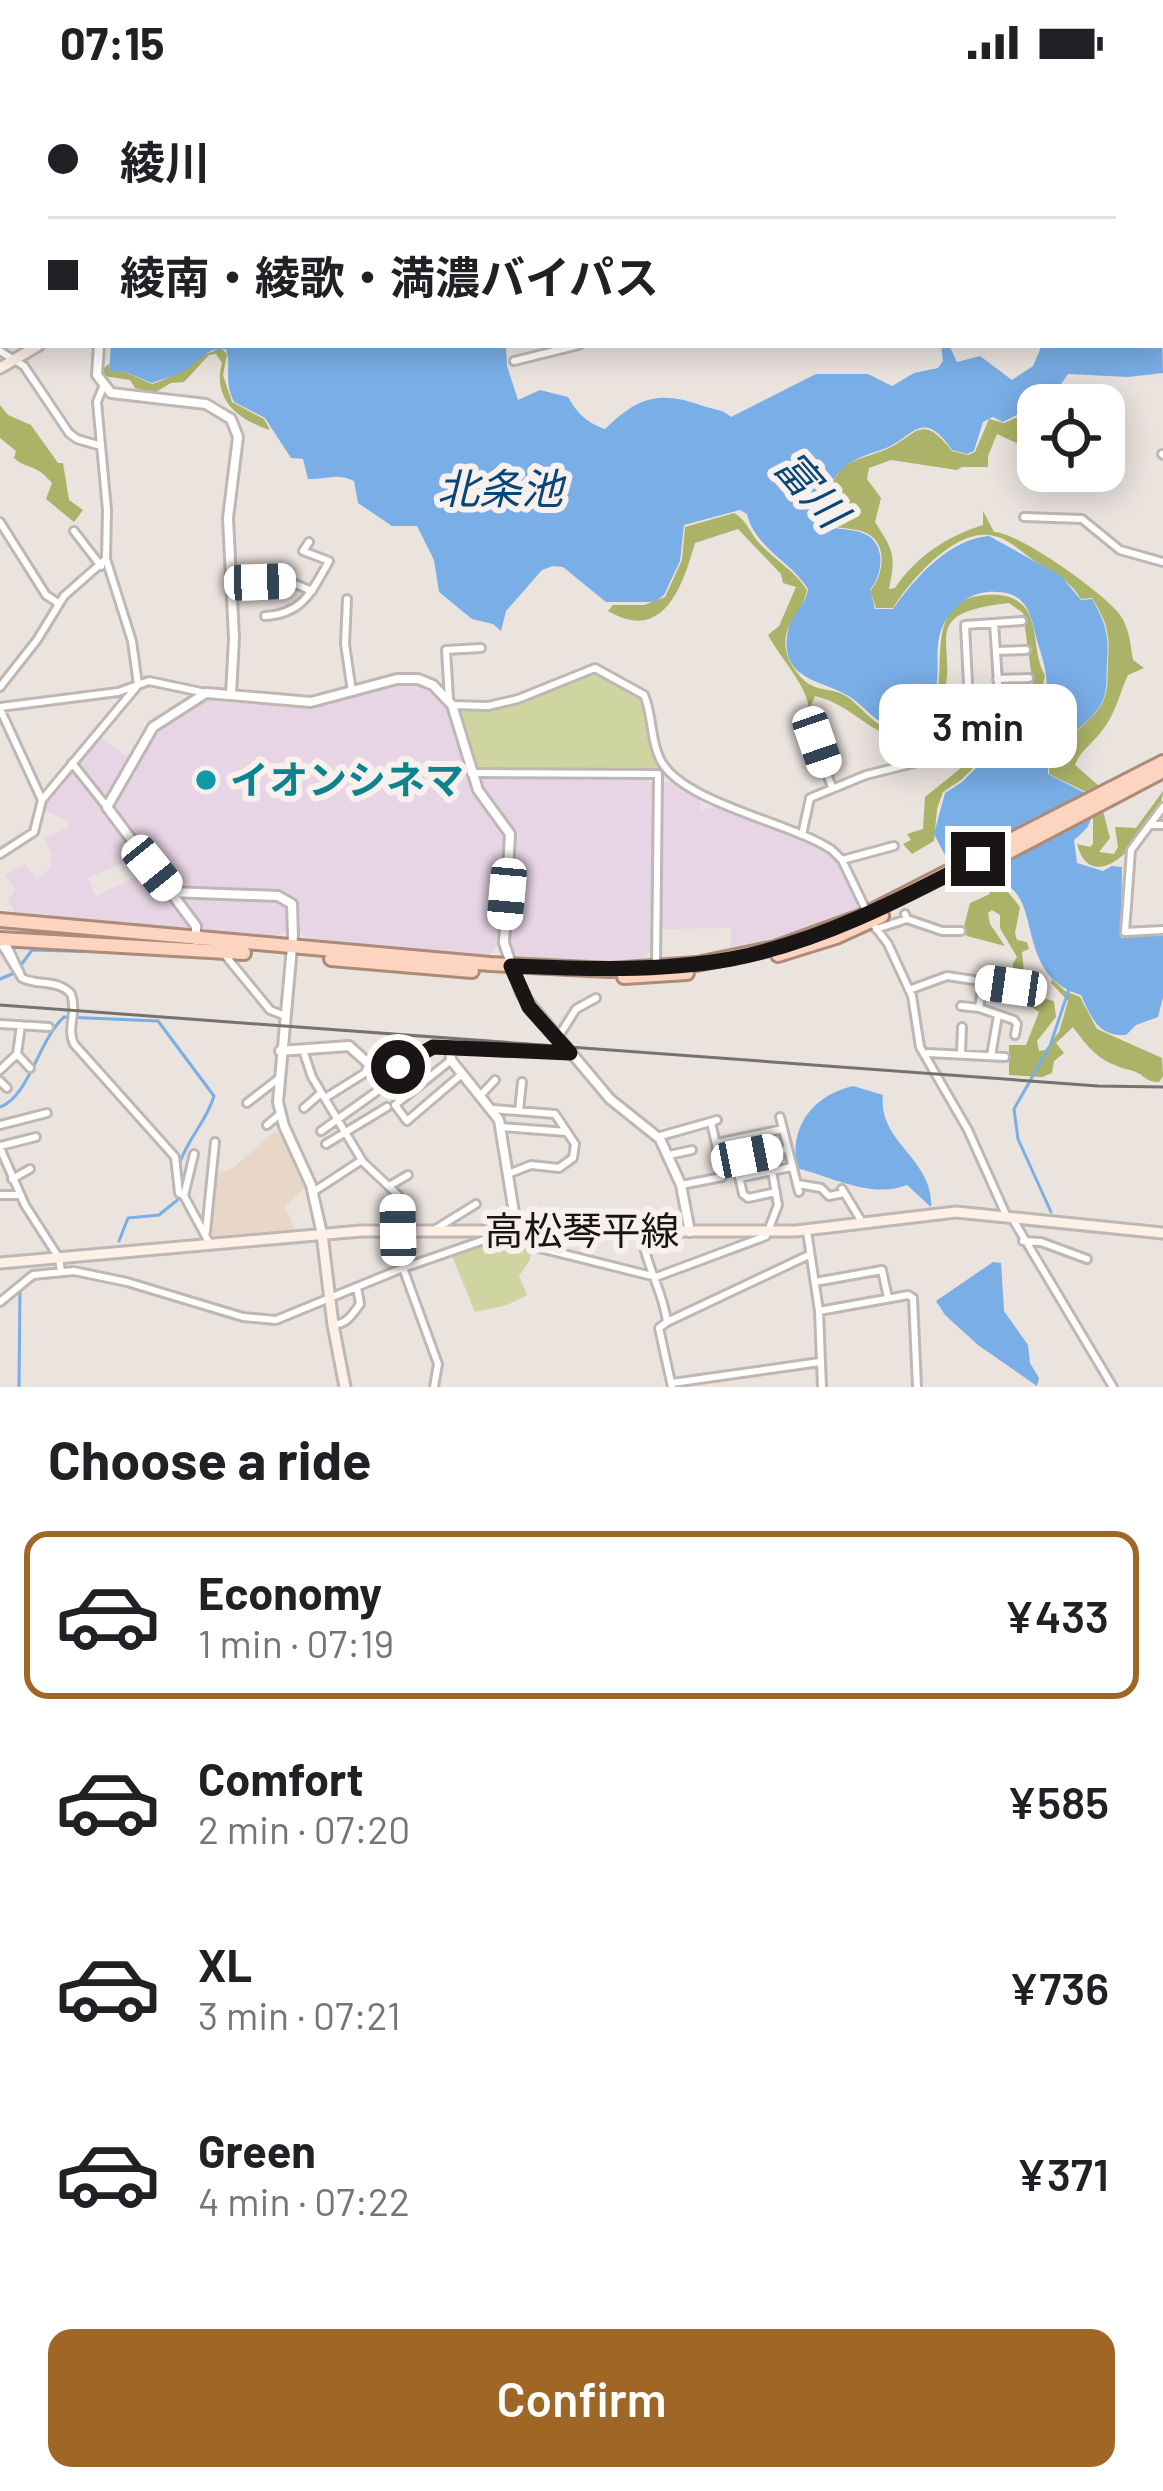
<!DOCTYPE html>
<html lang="en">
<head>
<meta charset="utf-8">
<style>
	:root { --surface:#fff; --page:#f2f2f2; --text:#202124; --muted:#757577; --line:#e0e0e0; --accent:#a06626 }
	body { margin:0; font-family:Barlow,"Noto Sans JP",sans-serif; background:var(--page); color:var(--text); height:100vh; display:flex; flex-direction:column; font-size:45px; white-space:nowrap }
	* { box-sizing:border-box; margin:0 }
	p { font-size:39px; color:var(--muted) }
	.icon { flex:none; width:66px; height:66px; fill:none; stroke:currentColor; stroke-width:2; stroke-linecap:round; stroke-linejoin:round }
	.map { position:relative; height:1303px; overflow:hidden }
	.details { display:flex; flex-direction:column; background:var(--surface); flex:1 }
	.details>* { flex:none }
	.banner { position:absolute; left:0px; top:0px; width:1164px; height:264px; box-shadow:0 6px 30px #0003; display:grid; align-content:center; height:264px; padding:0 48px; background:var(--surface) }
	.tools { position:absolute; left:1017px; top:300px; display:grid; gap:24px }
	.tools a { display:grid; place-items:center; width:108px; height:108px; border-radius:24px; background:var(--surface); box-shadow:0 6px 30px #0003; font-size:60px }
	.end { position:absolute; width:54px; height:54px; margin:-27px; border:15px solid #181514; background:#fff; box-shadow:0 0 0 6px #fff }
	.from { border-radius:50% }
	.bubble { position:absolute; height:84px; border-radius:24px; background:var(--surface); box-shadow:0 6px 30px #0003; font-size:39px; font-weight:600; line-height:84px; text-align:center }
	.car { position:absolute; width:36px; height:72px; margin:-36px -18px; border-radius:15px; box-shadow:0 0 9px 3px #0007; background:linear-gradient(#fff 24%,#345 0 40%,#fff 0 76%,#345 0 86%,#fff 0) }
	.banner b { display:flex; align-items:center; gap:42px; height:114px; font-size:45px }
	.banner b+b { border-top:3px solid var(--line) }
	.banner i { width:30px; height:30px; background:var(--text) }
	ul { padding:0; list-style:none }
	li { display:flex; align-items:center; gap:36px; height:168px; margin:0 24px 18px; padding:0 24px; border:6px solid transparent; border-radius:24px }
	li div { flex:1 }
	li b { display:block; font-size:45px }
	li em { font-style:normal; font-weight:600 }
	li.on { border-color:var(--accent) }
	li>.icon { width:108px; height:108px; stroke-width:1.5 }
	h2 { padding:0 48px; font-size:54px; line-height:144px }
	.action { display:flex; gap:24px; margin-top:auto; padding:24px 48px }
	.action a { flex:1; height:138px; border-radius:24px; background:var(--accent); color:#fff; font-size:48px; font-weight:600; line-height:138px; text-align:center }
	.status { display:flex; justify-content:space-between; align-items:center; height:84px; padding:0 60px; background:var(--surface); direction:ltr }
	.status svg { height:33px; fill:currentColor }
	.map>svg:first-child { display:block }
	.commercial { fill:#e7d4e4 }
	.education { fill:#e8d7c6 }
	.green { fill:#ced5a1 }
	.forest { fill:#aab367 }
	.water { fill:#79aee7 }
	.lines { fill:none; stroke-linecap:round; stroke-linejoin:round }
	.stream { stroke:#79aee7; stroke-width:3 }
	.minor-casing { stroke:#beb7b3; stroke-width:12 }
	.tertiary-casing { stroke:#beb7b3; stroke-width:14 }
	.secondary-casing { stroke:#beb7b3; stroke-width:15 }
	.primary-casing { stroke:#ac8b79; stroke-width:16 }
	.trunk-casing { stroke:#ac8b79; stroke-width:18 }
	.minor { stroke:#fff; stroke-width:6 }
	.tertiary { stroke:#fff; stroke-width:8 }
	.secondary { stroke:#feefe7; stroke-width:9 }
	.primary { stroke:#fddfd0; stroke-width:10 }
	.trunk { stroke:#fcd4c0; stroke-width:12 }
	.rail { stroke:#76726f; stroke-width:3 }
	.route { stroke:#181514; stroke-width:15 }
	.culture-dot { fill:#0f9aa8; stroke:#f7f0ec; stroke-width:4.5 }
	.labels { text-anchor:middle; stroke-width:12; stroke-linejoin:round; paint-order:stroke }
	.culture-label { font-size:39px; font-weight:bold; fill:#0d838f; stroke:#f7f0ec; text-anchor:start }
	.street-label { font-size:39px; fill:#181514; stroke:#f7f0ec }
	.water-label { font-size:42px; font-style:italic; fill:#084578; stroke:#f7f0ec }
</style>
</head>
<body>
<div class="status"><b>07:15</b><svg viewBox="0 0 49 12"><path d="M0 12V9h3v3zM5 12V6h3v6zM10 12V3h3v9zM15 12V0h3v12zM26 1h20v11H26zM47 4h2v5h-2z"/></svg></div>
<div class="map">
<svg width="1163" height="1303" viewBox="0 0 1163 1303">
	<rect width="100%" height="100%" fill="#eae3de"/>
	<path class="commercial" d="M401,600l25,2 20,20 21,73 10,18 30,38 -11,86 2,23 -9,13 -178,-14 -12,-13 -11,-1 -14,9 -65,-4 -27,-33 1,-14 -15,-6 -22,-28 -58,25 8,18 53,-26 42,56 -2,8 -173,-19 -8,-16 8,-9 -11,-15 20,-11 11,16 14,-12 2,-14 -7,-16 25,-11 -3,-6 -24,-12 6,-14 49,-59 39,28 21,-36 45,-27 106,6z
		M485,694l163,1 4,5v165l-14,14 -117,-4 -10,-13 2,-116 -31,-40 -2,-5z
		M676,696l25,16 -1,15 19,-6 105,42 14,13 24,50 -43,17 -88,25v-24l-70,1 -1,-145z"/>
	<path class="education" d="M274,1048l12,5 19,50 -20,20 10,22 -81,9 -5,-13 7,-51 17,-6z"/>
	<path class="green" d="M590,588h7l47,30 15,64 -3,4h-170l-12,-4 -15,-53 3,-3 39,-1v-3l26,-7z
		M484,1150l44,6 4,6 -2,14 -11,16 8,19 -20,10 -32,7 -25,-61h-13l48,-13z"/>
	<path class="forest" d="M221,264l6,6 -4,21 9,27 32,17 6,11c-32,-10 -58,-31 -48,-67l-6,-9 -7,1 -25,27 -13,1 -17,10 -19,-5 -5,-8 -26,-4v-8l5,-4v7h14l29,13c27,-8 43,-27 69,-36z
		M0,321l8,10 23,10 27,38h5l6,37 14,10 -9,12 -28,-23 6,-16c-18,-21 -23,-12 -38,-25l2,-7 -16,-13z
		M1038,324v51l-4,-8 -37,-17 -9,22v11h-26l-5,3 -66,-10 -22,8 -2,11 14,19 -6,24c19,30 21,32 14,67l6,-1c21,-31 52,-52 88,-63v-14l11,21c24,0 110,61 126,83 10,14 10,29 13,45l11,8 -16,7c-9,19 -13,41 -27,57 -10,13 -20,18 -26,33l24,21 -11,7 -39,-19c-1,-33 43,-45 55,-75 5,-12 3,-25 4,-38 2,-28 -1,-39 -16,-63l-11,1c-11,-18 -25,-25 -43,-36 -17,-10 -29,-26 -49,-28 -36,-5 -80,47 -96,73h-17l-6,-17c15,-17 19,-52 -9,-60 -14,-4 -27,-2 -40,-8 -2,-12 1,-16 5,-27 15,-36 23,-33 56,-45 34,-12 37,-42 70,0l16,4 7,-3 14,-33 15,4z
		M734,429c14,8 16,21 27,32 15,16 33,25 46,45 -4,25 -30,36 -19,67 3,9 14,24 23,28 11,6 24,4 35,11 14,9 27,29 44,33 9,3 23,-8 32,-12 41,-21 -17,-128 77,-122 13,1 24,7 30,19 9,19 5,43 16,61l-5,26 -79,79 -18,12 -6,17 -3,32 -22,13 -9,-10 8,-4 -4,-6 16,-5 2,-32 62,-50 3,-7 45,-40 -12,-87 -14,-10c-103,11 -41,45 -71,106 -8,16 -23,15 -35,28 -32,0 -49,-32 -88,-41l-6,14c-1,-24 -29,-52 -41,-75l11,-9 17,-39 -13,-4 -2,-9 -43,-45 -43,14c-12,42 -31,101 -87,68l5,-6h31l21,-8 17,-37 3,-33z
		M1163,707c0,29 -69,117 -86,53l13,3 3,-3v-27l10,-6 7,27 -11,14 15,2 4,-7 -3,-20 21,1z
		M976,795l29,9 15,19 -5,26 2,7 10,2 2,7 -7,3 3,29 -5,4 -6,-5 -1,-17 4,-6 -17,-29v-13l-8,-5 -4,3 2,11 15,22 -38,-10 -4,-6 7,-27 20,-9 -5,-10 -12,-3z
		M1052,895l13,12 15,6 17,32 65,29 1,18 -4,6c-15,0 -15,-9 -29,-12 -28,-7 -39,-18 -57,-43l-17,16 8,10 -10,8 -2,12 -10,4 -33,-2v-30h17l13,-33 -20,-13 -4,-9 39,11 2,16 -19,24 2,10 6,-1 14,-18 9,-31 -17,-18z"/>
	<path class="water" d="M1161,213l2,76 -35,4 -60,-3 -16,23 -49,25 -10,-5 -10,5 -9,29 -7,3 -15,-4c-31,-45 -39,-10 -71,0 -30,10 -43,15 -56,46 -5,11 -8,16 -5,28 13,6 26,4 40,8 27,8 24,41 10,58l5,19h18c21,-30 56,-70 96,-73l72,40 20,24 11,-1c14,24 17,36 15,63 -1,13 1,26 -4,38 -13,30 -56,41 -55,74l39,20c5,27 8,28 -13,46l3,23 26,8 9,-5 10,1 -1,71 42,-3v62l-5,20 -22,8 -10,10c-28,2 -35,-18 -45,-40 -61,-18 -42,-85 -70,-107 -16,-12 -43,-16 -62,-25l-15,-29 11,-41 17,-11 80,-80c10,-22 1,-40 -5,-62 -5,-18 -7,-39 -27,-46 -15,-4 -32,-3 -45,6 -51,38 -8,78 -43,115l-13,3 -8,10c-21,0 -32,-17 -48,-29 -27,-20 -75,-16 -65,-68 3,-17 18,-25 20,-42 -17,-28 -53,-41 -61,-75l-7,-4 -56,15 -4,36 -16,34 -9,7h-49l-43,-35 -10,-1 -11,4 -36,41 -5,20 -8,-7 -21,-5 -33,-27 -5,-32 -17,-34h-25l-34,-23 -4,-22c-17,-9 -29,-1 -46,-2l-5,-20 -12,-1 -26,-40 -31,-16c-11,-22 -2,-34 -8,-53l-14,1 -29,22 -31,11 -29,-12h-14l2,-26h344l11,3 59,-3 -19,2 1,19 11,34 22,-10 28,7c10,17 18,25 37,32 33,-32 54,-39 98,-23 12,4 19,3 28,11l85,-43h52l24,12 22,-13 24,-5 5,-7 -2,-16h8l8,17 23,-6 32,24 21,-14 9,-21h119z
		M853,1002l30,9c-6,47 51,64 48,112l-24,-22c-34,14 -76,-8 -110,-17 -8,-41 15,-72 56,-82z
		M993,1178l8,1 3,48 24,34 2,18 9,15 -2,8 -59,-41 -33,-30 -9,-14z"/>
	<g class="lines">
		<path class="stream" d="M113,839l50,6
			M335,860l16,1
			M409,866l19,1
			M21,881l11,-15 106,3
			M0,895l12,-5
			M0,1023c29,-10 39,-68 64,-90l94,4 56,75c-7,25 -27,43 -35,69
			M1051,1128l-33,-73 -4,-30 36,-63 19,-57
			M119,1157l9,-23 31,-3 22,-18
			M49,1191l24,-1 19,5
			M19,1303l1,-99"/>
		<g class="minor-casing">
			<path id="minor" d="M475,0l3,3
				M622,0l1,3
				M713,0l3,3
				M794,0l2,3
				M841,0l1,3
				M637,3l5,-3
				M739,3l4,-3
				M897,3v-3
				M1025,3l3,-3
				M1067,3l4,-3
				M1161,55h2
				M0,267l24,15 45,67 8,6 24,7
				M514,277l65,-16
				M1162,370l1,1
				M1024,433l58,2 38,31 43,12
				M0,438l46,73 12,8
				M74,447l27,35
				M232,499l56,-2 24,10
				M347,515l-2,45 7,48
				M265,532c38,-2 47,-25 64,-55l-26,-10 6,-9
				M996,567l30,-1
				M997,595l32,-1
				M0,603l37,-47 27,-44 42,-37 1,-49 -10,-108 6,-15
				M449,615l-3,-49 35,-2
				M452,621l36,1 30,-7 77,-31 49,27c9,20 6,45 16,64 21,44 131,63 172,91l10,10 25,52
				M0,623l118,-15 31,-11 57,12
				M0,625l42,91
				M809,629v14l23,60
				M962,649l-11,-13 16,-10 2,-7 -4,-78 57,-4
				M929,655l25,-10
				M72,679l35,44
				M471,689l187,1 -2,194
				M1163,723l-32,43 -6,82 38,-2
				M1150,741h13
				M802,751l8,-37 56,-23 80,-20 8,-6 8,-16 30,-15 7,-21 -5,-74
				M0,770l34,-22 8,-32 96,-115 -6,-44 -26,-82
				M842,776l52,-14
				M907,835l35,12h19
				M873,840l15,20 24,52 8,51 48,83 39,87
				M876,845l31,-10 -2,-5
				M3,863l19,31 -16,-35
				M225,871l45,55 13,5
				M22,894c16,8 36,1 49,16 7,19 -5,34 3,50l101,113 4,36 5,3 26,48
				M983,898l-4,26 35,12 3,4 -2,11
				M909,906l38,-14 80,12
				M961,922l18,2
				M0,940l49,3
				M557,955l19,-30 20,-11
				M303,966l9,27 51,85 35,33 1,35
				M928,969l77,4
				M961,969l1,-26
				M17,970l13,14
				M991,972l7,-41
				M451,976l-56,45 12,16 55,-47
				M0,986l17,-16 4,-29
				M0,997l7,7
				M481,1011l14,-15
				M325,1014l40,-25 4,-9
				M247,1019l31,-24
				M304,1024l17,-15
				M493,1025l62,5 20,30 -2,14 -14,10 -28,-3 -23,9
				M519,1027l3,-29
				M780,1033l19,75
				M711,1038l9,40 67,-13
				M0,1041l47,-12
				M267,1041l13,-11
				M501,1043l66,5
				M321,1047l55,-39
				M657,1053l60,-17
				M716,1059l67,-14
				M326,1060l61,-37
				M0,1062l36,-9
				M0,1064l25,57 34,53 2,14
				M669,1071l23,-5
				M735,1075l8,35 5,4 28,-6
				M739,1094l52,-11
				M12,1095l18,-10
				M798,1100l23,4 8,8 15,-3
				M391,1101l17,-10
				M681,1101l41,-8
				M842,1105l20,33
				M313,1108l49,-32
				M0,1111h20
				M184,1112l10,-42
				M1012,1134l101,169
				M434,1146l42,-26
				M807,1147l12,80 3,76
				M206,1148l9,-90
				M642,1148c2,31 21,58 25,90l-8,6 13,59
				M1023,1157l18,1 46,17
				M403,1184l35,96 -4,23
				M815,1198l67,-12 6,28
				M0,1218l33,-27 41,-4 53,11 116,35 33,3 127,-52 81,-28 20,-1 152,38 110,-41 12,-31 -6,-34
				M819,1227l89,-16 5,3 4,89
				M667,1238l142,-67
				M333,1241c14,-1 19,-10 27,-21l-3,-17
				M672,1299l148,-21"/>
		</g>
		<g class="tertiary-casing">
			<path id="tertiary" d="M99,261l-2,30 14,18 95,11 25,15 7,18 -10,81 6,120 -3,57
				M171,808l107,4 14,8 1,32 -15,166 6,24 27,59 11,49
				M196,856v-14l-89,-119 46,-80 53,-34 105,9 86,-23h21l15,6 19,20 26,85 32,44 -6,109 17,50 89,106 50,40 21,46 9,47
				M450,964l1,12 48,60 18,111
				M280,967l69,-5 20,18 29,3 35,-20 136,6"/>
		</g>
		<g class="secondary-casing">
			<path id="secondary" d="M68,3l1,-3
				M0,284l39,-23
				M322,1150l11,91 12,62
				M0,1179l361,-32h435l160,-19 207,21"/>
		</g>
		<g class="primary-casing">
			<path id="primary" d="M1137,0l3,3
				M1161,24l2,2"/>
		</g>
		<g class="trunk-casing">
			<path id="trunk" d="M986,780l177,-93
				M0,836l490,44 120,6 87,-6 78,-16 85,-31 303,-155
				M0,855l244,14
				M778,871l58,-18 46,-21
				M331,875l141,12
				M624,893l63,-4"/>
		</g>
		<use href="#minor" class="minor"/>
		<use href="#tertiary" class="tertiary"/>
		<use href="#secondary" class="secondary"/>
		<use href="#primary" class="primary"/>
		<use href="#trunk" class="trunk"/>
		<path class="rail" d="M0,921l1098,81 65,1"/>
	</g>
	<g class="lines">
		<path class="route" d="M398,983l35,-20 137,6 -41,-46 -18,-41c74,3 147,6 220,-7 88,-17 169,-59 247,-100"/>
	</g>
	<circle class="culture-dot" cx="206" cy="696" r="12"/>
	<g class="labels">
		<g class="culture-label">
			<text x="230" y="710">イオンシネマ</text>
		</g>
		<g class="street-label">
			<text x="582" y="1161">高松琴平線</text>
		</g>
		<g class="water-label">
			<text x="500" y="420">北条池</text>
			<text transform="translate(811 405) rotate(49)" y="15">富川</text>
		</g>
	</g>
</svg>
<div class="tools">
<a><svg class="icon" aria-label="locate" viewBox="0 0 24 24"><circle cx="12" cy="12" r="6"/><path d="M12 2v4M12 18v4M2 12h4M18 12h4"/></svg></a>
</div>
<i class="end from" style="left:398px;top:983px"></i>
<i class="end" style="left:978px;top:775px"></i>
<div class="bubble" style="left:879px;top:600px;width:198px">3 min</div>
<i class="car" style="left:260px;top:498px;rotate:88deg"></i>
<i class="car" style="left:817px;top:658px;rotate:161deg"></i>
<i class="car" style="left:152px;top:784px;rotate:141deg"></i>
<i class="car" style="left:507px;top:810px;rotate:185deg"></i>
<i class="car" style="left:1011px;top:902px;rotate:278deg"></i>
<i class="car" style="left:747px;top:1072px;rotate:79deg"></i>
<i class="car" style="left:398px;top:1146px;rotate:359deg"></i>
<div class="banner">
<b><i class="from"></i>綾川</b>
<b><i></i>綾南・綾歌・満濃バイパス</b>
</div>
</div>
<section class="details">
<h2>Choose a ride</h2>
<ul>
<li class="on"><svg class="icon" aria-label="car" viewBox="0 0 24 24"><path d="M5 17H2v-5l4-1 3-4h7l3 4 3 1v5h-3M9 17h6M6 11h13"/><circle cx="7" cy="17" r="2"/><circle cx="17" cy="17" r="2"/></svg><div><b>Economy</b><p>1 min · 07:19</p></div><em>¥433</em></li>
<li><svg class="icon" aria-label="car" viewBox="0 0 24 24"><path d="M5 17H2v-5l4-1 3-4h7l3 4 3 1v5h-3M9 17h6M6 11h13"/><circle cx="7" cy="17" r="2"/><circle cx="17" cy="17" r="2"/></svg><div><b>Comfort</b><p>2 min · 07:20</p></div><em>¥585</em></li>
<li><svg class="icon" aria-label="car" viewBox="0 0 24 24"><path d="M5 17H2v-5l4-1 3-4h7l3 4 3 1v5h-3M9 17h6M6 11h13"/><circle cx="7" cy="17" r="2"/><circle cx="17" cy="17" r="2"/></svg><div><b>XL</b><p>3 min · 07:21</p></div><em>¥736</em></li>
<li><svg class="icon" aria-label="car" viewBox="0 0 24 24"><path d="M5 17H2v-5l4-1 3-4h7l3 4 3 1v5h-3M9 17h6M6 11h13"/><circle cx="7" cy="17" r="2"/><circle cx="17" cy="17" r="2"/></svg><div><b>Green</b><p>4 min · 07:22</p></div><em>¥371</em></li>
</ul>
<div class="action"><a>Confirm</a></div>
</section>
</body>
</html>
